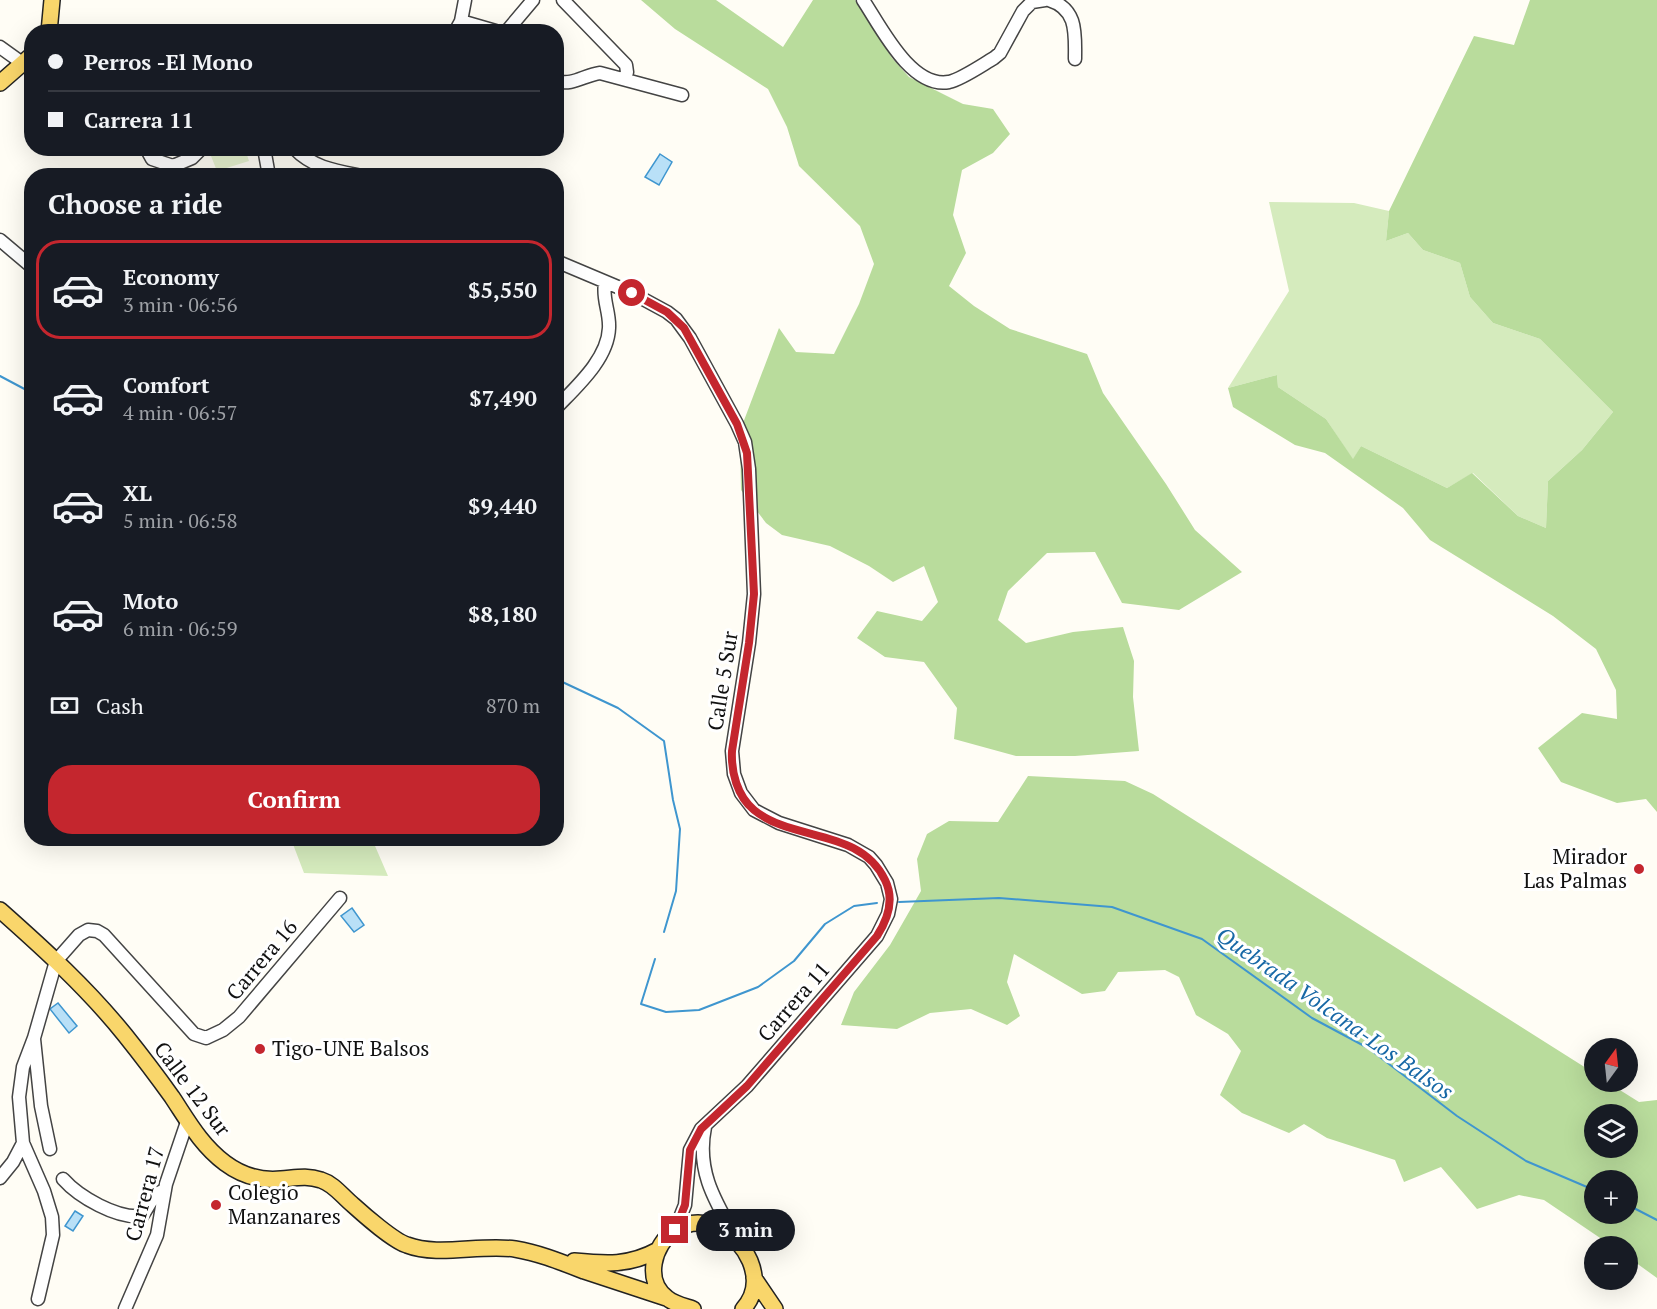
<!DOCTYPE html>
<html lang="en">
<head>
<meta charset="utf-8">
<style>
	:root { --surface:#171b24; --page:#242831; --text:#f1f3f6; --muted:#9ea1a6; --line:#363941; --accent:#c4262e }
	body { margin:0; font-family:"PT Serif",serif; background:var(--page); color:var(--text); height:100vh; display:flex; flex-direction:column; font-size:22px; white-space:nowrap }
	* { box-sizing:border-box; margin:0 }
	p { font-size:20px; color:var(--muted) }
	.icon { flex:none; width:33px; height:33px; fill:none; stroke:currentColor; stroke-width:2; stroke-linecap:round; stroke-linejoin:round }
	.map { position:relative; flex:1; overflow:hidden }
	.panel { position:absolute; left:24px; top:168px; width:540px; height:678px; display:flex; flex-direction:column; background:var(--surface); border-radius:24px; box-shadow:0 6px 24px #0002 }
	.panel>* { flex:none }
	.top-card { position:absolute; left:24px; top:24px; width:540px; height:132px; border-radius:24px; box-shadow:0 6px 24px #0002; display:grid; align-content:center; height:132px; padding:0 24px; background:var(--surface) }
	.needle { width:39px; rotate:15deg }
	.buttons { position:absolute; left:1584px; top:1038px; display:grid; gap:12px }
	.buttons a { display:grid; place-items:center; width:54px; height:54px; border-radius:50%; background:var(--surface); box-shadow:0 6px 24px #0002; font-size:30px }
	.end { position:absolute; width:27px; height:27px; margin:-14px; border:8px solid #c4262e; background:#fff; box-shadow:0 0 0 3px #fff }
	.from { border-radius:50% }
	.bubble { position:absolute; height:42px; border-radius:21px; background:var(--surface); box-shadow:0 6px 24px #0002; font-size:20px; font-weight:600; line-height:42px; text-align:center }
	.top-card b { display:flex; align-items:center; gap:21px; height:57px; font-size:22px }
	.top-card b+b { border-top:2px solid var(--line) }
	.top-card i { width:15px; height:15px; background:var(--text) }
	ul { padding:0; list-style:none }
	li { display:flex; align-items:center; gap:18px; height:99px; margin:0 12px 9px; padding:0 12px; border:3px solid transparent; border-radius:24px }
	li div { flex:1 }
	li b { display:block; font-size:22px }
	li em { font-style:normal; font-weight:600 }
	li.selected { border-color:var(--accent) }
	li>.icon { width:54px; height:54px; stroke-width:1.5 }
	h2 { padding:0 24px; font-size:27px; line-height:72px }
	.pay { display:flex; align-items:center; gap:15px; height:66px; padding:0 24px; font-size:22px }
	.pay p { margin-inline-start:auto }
	.button { display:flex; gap:12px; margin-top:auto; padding:12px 24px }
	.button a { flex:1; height:69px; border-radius:24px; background:var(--accent); color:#fff; font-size:24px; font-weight:600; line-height:69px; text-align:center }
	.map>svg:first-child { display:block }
	.green { fill:#d5ebbd }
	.forest { fill:#b9dc9c; fill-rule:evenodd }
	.pitch { fill:#e6f2cf }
	.water { fill:#b9e0f7; stroke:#3f96cf; stroke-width:1.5 }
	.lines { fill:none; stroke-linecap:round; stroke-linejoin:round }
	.stream { stroke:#3f96cf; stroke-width:2 }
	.minor-casing { stroke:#444; stroke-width:15 }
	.major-casing { stroke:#222; stroke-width:18 }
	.minor { stroke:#fff; stroke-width:12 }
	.major { stroke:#f9d66b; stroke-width:15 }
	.route { stroke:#c4262e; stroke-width:8 }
	.poi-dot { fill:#c4262e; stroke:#fff; stroke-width:2 }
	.labels { text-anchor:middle; stroke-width:6; stroke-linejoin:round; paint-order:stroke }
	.street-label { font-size:21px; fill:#111; stroke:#fff }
	.poi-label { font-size:21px; fill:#111; stroke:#fff; text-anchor:start }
	.water-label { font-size:22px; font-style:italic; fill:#1768a6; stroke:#fff }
</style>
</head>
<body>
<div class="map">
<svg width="1657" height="1309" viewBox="0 0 1657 1309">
	<rect width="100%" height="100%" fill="#fffdf5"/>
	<path class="green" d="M1269,202l85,1 35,8 -3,30 22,-8 15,17 37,13 10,34 23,26 47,16 73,73 -31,38 -34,31 -2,47 -28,-12 -45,-43 -26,15 -86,-42 -8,14 -27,-41 -48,-32 -1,-12 -49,13 61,-97z
		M291,839h81l16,37 -84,-3z"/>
	<path class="forest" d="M641,0h75l67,47 30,-47h42l37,58 17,19 54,27 30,5 17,25 -17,19 -31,17 -9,45 13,38 -17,33 25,20 36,23 77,25 16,39 63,91 29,46 47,42 -63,38 -57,-7 -27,-51 -48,1 -39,38 -10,29 28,23 47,-11 50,-5 11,34 -1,36 6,54 -64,5h-59l-62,-17 3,-31 -33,-46 -39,-5 -28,-19 20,-27 45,10 16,-19 -14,-36 -31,16 -24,-16 -39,-20 -48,-11 -16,-12 -25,-33 -1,-59 39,-103 17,24 38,2 25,-50 15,-40 -14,-38 -61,-60 -12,-39 -19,-38 -93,-60z
		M1530,0h127v812l-11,-13 -29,4 -56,-21 -23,-34 44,-35 35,6 -1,-29 -20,-41 -43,-33 -123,-76 -27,-32 -78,-55 -30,-8 -62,-38 -5,-19 49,-13 1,12 48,32 27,40 8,-13 86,42 25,-15 46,43 28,12 2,-47 34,-31 31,-38 -73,-73 -47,-16 -23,-26 -10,-34 -37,-13 -15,-17 -22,8 3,-30 85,-175 40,9z
		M1028,776l97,5 28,13 441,279v9h13l32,20 18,-2v178l-29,-21v-11h-16l-68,-46 -25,-5 -42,14 -36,-42 -37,15 -9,-22 -68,-22 -23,-14 -15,9 -47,-20 -22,-18 21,-44 -13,-17 -32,-19 -17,-38 -14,-7 -47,2 -13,19 -23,3 -68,-40 -7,28 13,34 -13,9 -36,-16 -41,4 -33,16 -56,-4 13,-33 36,-47 31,-54 -4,-32 10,-25 22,-13 49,1zM1594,1114h34v34h-34zM1594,1180h34v34h-34z"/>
	<path class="pitch" d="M235,149h10l4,12 -32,10 -6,-15z"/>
	<path class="water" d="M660,154l12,8 -13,23 -14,-8z
		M352,908l12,17 -10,7 -13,-16z
		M58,1003l19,23 -8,7 -19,-24z
		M75,1211l8,5 -10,15 -8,-5z"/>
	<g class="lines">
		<path class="stream" d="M0,376l32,17
			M556,679l62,29 46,33 9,59 7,29 -4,62 -12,41
			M899,902l100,-4 113,9 90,32 110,79 56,30 89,68 69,45 68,29
			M655,959l-14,45 25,8 33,-2 59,-23 36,-26 31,-37 29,-18 23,-3
			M1628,1205l29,15"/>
		<g class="minor-casing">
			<path id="minor" d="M563,0l63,65 1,7 -2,7
				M863,0c18,27 48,89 86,82 13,-3 33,-17 45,-24l6,-5 23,-42 9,-9 13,-2
				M1049,0c29,9 26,34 26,59
				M461,21l38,11
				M455,32l6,-11 4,-21
				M506,32l27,-32
				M0,47l32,23
				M556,81c17,5 28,-6 44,-8l82,22
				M146,148l6,11 21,7 19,-8 10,-10
				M264,148l5,28
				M294,148c19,20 42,23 68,28
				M0,240l32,27
				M556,261l76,32 35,19 9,7 14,19 47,86 8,18 4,27 5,125 -5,49 -17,108 2,23 7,19 13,17 25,13 69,22 21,12 7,8 11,18 4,16 -3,15 -11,22 -130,150 -46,43 -11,21 -5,55 -10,25
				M556,408c20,-21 52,-49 53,-80 1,-16 -7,-29 -4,-45
				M34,1039l7,67 9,43
				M705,1127c-9,44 10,74 31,111
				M0,1178l13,-16 10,-19
				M63,1179c16,18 54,40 79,37 8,-11 10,-22 23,-26
				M38,1299l15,-64 -1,-18 -8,-26 -21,-48 -4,-46 4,-30 11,-29 22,-77 23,-26 9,-5 9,1 7,4 90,99 12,4 17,-8 16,-13 101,-119
				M125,1309l32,-74 9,-51 21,-62"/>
		</g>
		<g class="major-casing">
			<path id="major" d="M49,32l3,-32
				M0,83l32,-28
				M0,910c44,39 88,79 125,125 16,20 32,41 47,62 16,24 29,48 53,66 16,12 36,18 56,16 14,-1 26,-4 40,1 13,4 21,16 32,25 11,10 41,36 54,40 31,12 73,-1 108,4 24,4 46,13 69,22 27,9 55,18 82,27
				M574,1261c32,3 55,5 84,-11
				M754,1278l21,31
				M693,1309c-9,-3 -19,-5 -26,-11 -23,-17 -14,-53 8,-68 30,-19 63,4 75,31 7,17 6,34 -7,48"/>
		</g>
		<use href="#minor" class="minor"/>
		<use href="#major" class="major"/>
	</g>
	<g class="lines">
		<path class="route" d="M632,293l35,19 17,16 53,96 10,29 7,141 -5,49 -17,108c-1,21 5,45 22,59 39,32 106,18 131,70 10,20 3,39 -8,56l-130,150 -46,43 -11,21 -5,55 -10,25"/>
	</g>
	<g class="poi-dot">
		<circle cx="1639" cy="869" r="6"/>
		<circle cx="260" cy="1049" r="6"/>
		<circle cx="216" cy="1205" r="6"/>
	</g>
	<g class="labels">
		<g class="street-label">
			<text transform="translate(723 681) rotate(-81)" y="7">Calle 5 Sur</text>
			<text transform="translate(262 960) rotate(-50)" y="7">Carrera 16</text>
			<text transform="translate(794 1002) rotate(-49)" y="7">Carrera 11</text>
			<text transform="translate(192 1089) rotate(53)" y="7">Calle 12 Sur</text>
			<text transform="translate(145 1194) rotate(-75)" y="7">Carrera 17</text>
		</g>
		<g class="poi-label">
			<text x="1627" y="864" text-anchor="end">Mirador<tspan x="1627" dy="24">Las Palmas</tspan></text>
			<text x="272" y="1056">Tigo-UNE Balsos</text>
			<text x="228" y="1200">Colegio<tspan x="228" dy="24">Manzanares</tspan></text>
		</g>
		<g class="water-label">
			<text transform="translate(1335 1013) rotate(35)" y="8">Quebrada Volcana-Los Balsos</text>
		</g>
	</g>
</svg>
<div class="buttons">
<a><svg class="needle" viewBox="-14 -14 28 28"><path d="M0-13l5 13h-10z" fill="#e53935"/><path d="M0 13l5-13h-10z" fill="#9ea1a6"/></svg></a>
<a><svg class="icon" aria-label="layers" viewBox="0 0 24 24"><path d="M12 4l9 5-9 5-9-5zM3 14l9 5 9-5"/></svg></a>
<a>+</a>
<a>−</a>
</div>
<i class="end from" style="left:632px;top:293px"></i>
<i class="end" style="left:675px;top:1230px"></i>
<div class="bubble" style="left:696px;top:1209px;width:99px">3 min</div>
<div class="top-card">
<b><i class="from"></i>Perros -El Mono</b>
<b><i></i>Carrera 11</b>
</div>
<section class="panel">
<h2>Choose a ride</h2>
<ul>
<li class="selected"><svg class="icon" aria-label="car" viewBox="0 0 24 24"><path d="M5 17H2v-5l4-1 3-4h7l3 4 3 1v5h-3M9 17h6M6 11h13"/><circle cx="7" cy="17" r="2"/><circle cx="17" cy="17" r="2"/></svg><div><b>Economy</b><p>3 min · 06:56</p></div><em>$5,550</em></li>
<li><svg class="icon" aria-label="car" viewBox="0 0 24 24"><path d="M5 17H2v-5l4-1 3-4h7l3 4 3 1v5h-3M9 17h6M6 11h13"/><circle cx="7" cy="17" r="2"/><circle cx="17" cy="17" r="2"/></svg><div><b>Comfort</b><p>4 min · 06:57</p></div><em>$7,490</em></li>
<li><svg class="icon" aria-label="car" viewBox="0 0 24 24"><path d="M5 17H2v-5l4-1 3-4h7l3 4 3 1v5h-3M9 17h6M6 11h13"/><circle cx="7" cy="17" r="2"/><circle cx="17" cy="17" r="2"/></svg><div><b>XL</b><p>5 min · 06:58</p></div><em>$9,440</em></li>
<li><svg class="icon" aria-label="car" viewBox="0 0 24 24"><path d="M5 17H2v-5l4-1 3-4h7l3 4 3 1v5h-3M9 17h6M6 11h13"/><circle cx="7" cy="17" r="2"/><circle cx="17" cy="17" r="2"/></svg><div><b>Moto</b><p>6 min · 06:59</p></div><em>$8,180</em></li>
</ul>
<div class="pay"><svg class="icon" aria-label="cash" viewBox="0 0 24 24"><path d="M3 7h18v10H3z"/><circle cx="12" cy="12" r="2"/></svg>Cash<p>870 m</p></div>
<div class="button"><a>Confirm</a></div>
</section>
</div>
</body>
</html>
